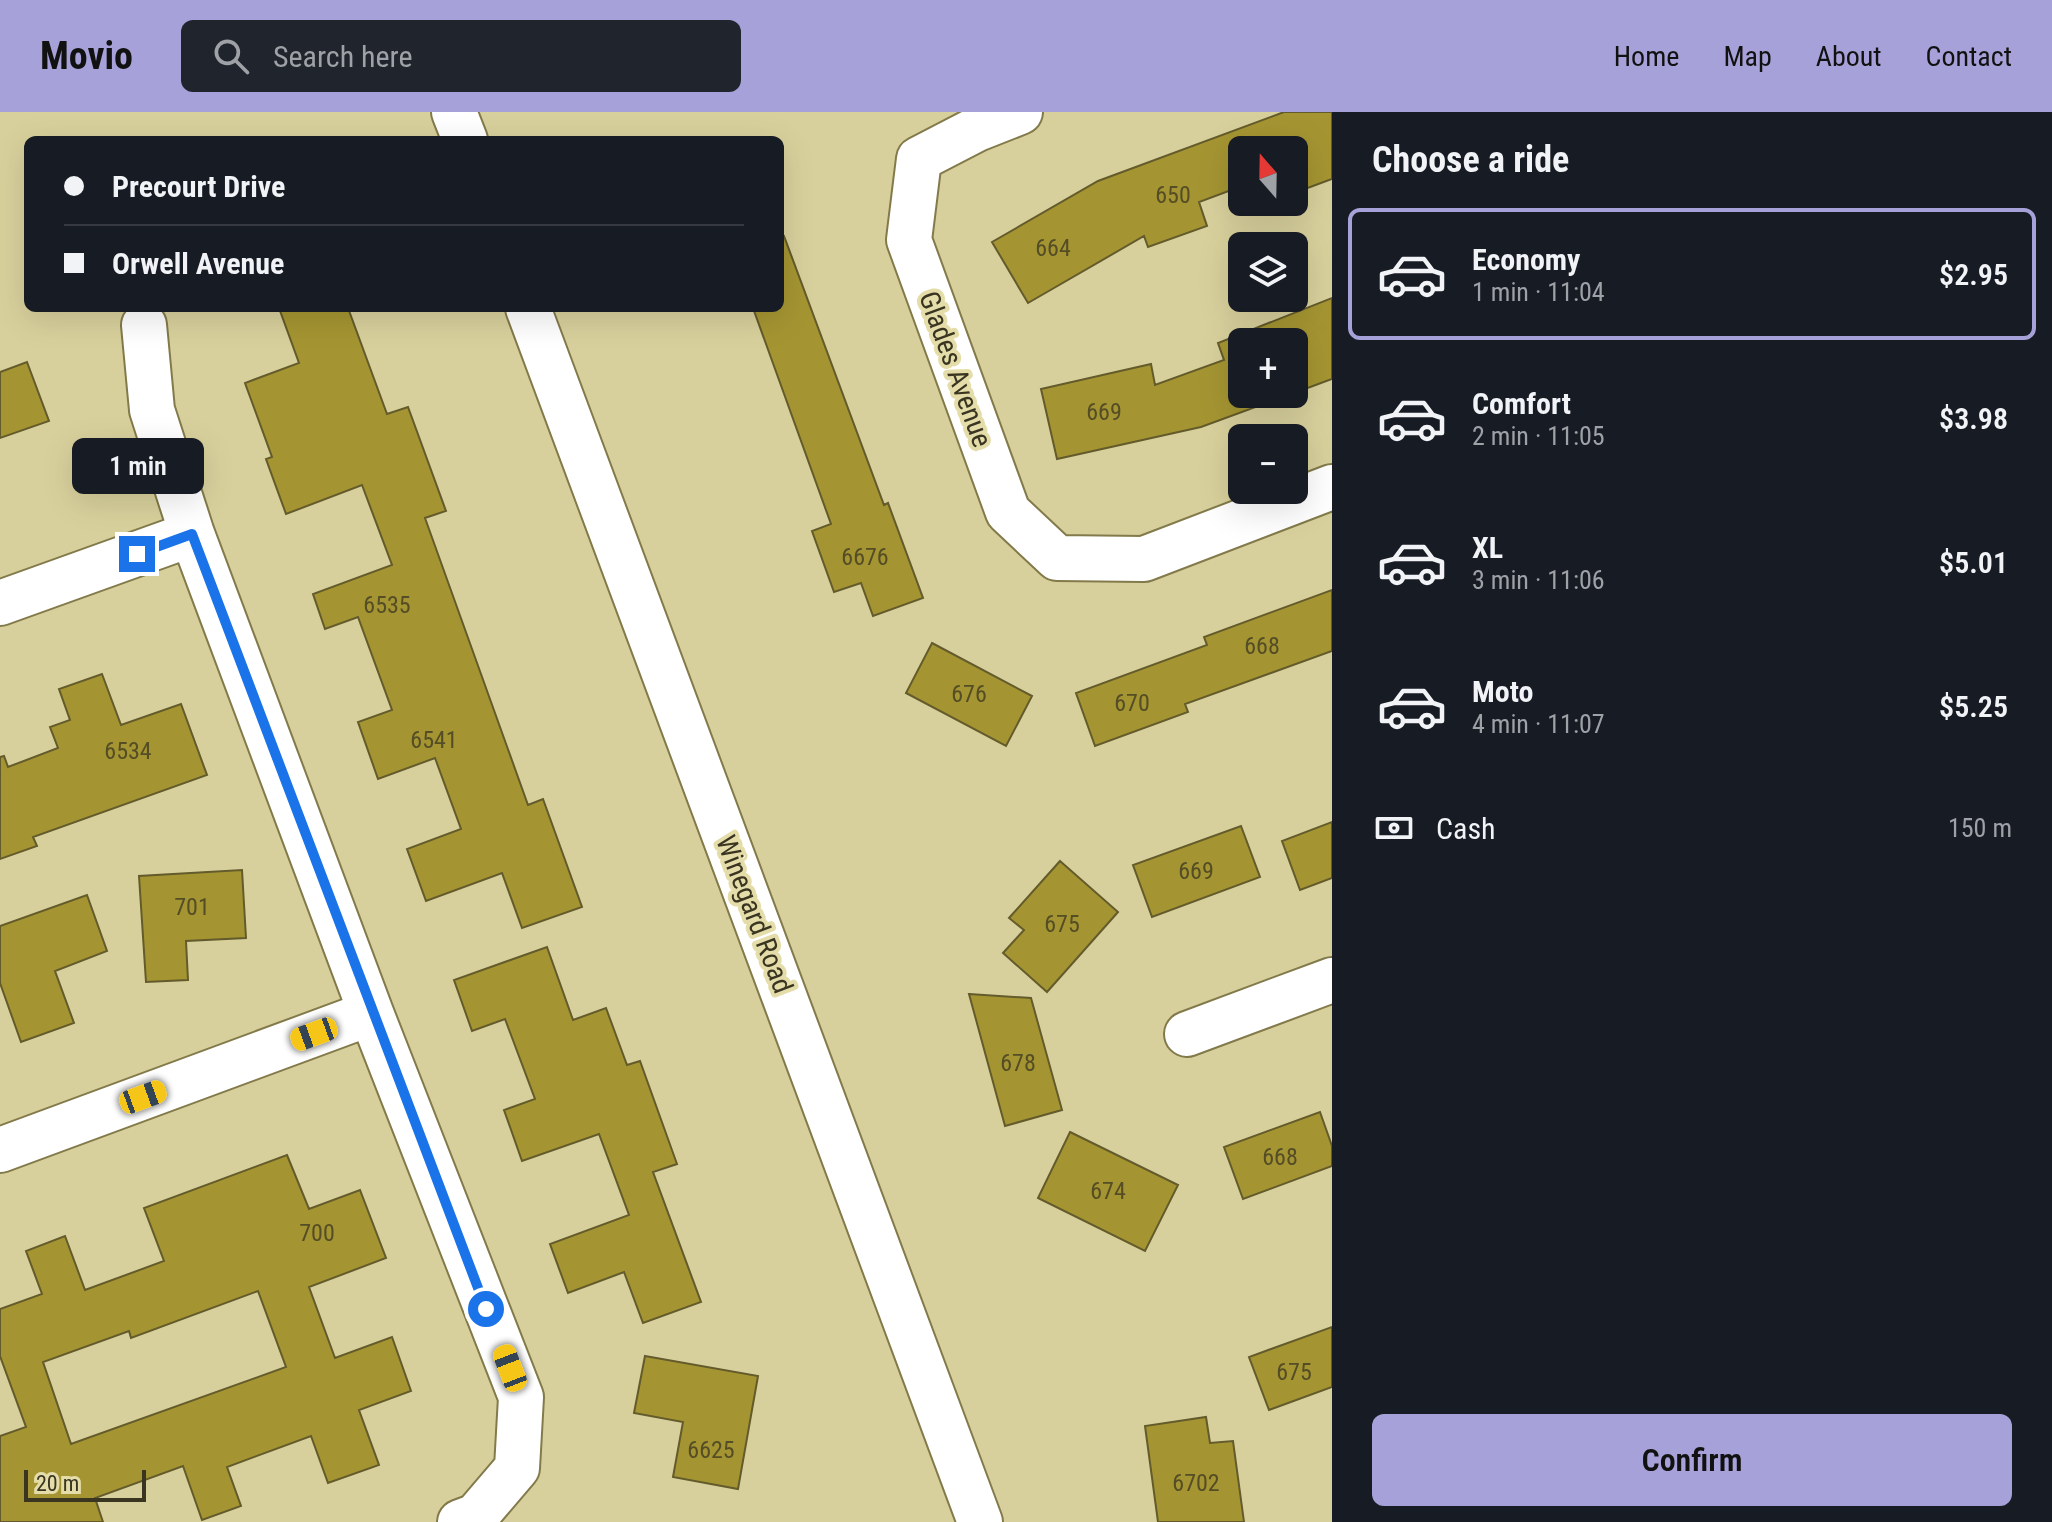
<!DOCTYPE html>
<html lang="en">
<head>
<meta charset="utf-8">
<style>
	:root { --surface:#171b24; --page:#20242c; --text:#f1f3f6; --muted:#9ea1a6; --line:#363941; --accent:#a6a2d9 }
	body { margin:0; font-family:"Roboto Condensed",sans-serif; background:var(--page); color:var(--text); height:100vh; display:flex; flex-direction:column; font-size:30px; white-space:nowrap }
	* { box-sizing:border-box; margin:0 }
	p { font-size:26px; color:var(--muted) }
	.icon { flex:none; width:44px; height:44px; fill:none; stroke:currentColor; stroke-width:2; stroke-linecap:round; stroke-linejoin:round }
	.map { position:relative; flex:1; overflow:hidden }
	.sheet { display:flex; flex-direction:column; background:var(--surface); width:720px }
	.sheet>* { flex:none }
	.hud { position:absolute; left:24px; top:24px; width:760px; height:176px; border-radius:12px; box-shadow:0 8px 32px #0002; display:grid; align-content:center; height:176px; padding:0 40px; background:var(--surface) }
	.needle { width:52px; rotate:340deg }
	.buttons { position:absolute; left:1228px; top:24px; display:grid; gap:16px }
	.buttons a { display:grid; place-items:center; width:80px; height:80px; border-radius:12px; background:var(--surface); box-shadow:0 8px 32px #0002; font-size:40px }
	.scale { position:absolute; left:24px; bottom:20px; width:122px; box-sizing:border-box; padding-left:8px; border:4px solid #393521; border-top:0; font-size:22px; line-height:28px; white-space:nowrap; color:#393521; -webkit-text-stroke:6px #e5dda9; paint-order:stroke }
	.end { position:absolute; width:36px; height:36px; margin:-18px; border:10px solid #1a73e8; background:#fff; box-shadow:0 0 0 4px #fff }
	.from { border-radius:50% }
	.bubble { position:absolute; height:56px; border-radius:12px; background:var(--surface); box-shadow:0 8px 32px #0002; font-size:26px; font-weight:600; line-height:56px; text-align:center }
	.car { position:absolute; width:24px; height:48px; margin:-24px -12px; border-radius:10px; box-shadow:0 0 6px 2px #0007; background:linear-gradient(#f5c518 24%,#345 0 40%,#f5c518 0 76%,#345 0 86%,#f5c518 0) }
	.hud b { display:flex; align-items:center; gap:28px; height:76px; font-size:30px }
	.hud b+b { border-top:2px solid var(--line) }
	.hud i { width:20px; height:20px; background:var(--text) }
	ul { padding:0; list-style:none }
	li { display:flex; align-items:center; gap:24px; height:132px; margin:0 16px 12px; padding:0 24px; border:4px solid transparent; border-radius:12px }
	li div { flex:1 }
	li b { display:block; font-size:30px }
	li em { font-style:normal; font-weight:600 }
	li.selected { border-color:var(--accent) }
	li>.icon { width:72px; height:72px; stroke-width:1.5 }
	h2 { padding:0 40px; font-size:36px; line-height:96px }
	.pay { display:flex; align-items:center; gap:20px; height:88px; padding:0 40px; font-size:30px }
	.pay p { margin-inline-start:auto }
	.cta { display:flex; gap:16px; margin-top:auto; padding:16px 40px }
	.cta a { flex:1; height:92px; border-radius:12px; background:var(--accent); color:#111; font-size:32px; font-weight:600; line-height:92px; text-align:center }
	header { display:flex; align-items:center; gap:48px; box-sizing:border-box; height:112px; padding:0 40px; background:var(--accent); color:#111 }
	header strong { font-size:38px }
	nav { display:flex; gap:44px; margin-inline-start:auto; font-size:28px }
	.search { width:560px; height:72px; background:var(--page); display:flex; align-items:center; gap:20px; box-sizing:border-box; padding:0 28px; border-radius:12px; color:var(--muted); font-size:30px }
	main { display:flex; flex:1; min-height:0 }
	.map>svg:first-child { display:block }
	.building { fill:#a59532; stroke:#635b2b; stroke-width:2; fill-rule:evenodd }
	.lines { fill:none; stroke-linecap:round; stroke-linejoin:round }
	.minor-casing { stroke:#827a4a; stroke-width:48 }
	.minor { stroke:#fff; stroke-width:44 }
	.route { stroke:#1a73e8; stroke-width:10 }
	.labels { text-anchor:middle; stroke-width:8; stroke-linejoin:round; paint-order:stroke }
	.number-label { font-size:24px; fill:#544d25 }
	.street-label { font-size:28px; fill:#393521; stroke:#e5dda9 }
</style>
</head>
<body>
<header>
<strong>Movio</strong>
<div class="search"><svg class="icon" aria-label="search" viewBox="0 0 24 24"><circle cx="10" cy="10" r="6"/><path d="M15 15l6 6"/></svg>Search here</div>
<nav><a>Home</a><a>Map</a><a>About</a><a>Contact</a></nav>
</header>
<main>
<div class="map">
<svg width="1332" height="1410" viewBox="0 0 1332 1410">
	<rect width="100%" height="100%" fill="#d8d09c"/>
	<path class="building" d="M1284,0h48v67l-38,14v-43h-52v36l-43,16 8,24 -59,21 -4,-11 -116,67 -36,-61 106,-61z
		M784,124l100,269 4,-2 35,95 -50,18 -12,-33 -27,9 -22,-61 19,-7 -78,-216h27v-71z
		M1332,186v81l-38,14v-51h-52v52h49l-90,33 -144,32 -16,-70 110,-25 4,21 69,-25 -6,-17z
		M279,196h69l39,106 21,-7 38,104 -21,7 103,287 15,-6 39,108 -60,21 -20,-55 -76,28 -19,-52 54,-20 -26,-71 -57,21 -20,-57 34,-12 -34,-93 -33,12 -12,-35 79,-29 -30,-80 -76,29 -20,-55 6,-2 -27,-74 54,-20z
		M27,250l22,59 -49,17v-66z
		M1332,478v61l-147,53 3,8 -93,34 -19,-53 131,-48 -3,-8z
		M932,531l100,53 -26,50 -100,-53z
		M102,562l19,51 60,-21 26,71 -174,62 4,9 -37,13v-102l4,-1 4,11 50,-19 -8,-21 20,-7 -11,-31z
		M1332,710v56l-32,12 -18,-49z
		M1241,714l19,51 -108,40 -19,-52z
		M1060,749l58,51 -71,80 -44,-39 21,-23 -15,-12z
		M242,758l4,68 -60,3 2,39 -42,2 -7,-106z
		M87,783l20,56 -52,20 19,52 -53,19 -21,-59v-57z
		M547,835l26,73 33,-12 21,57 13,-4 37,103 -24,8 48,130 -58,21 -19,-51 -56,21 -18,-49 79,-29 -30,-81 -77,27 -18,-51 31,-11 -30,-80 -33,12 -18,-51z
		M969,882l62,4 31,112 -57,16z
		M1320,1000l12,34v20l-89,33 -19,-52z
		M1070,1020l108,53 -33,66 -107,-53z
		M287,1043l22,54 51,-19 26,68 -77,29 26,71 57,-21 19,54 -52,19 20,55 -51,18 -17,-47 -84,31 14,39 -39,14 -19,-54 -88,32 8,24h-103v-86l26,-9 -26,-71v-47l42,-15 -16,-43 39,-15 20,54 79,-29 -20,-53zM258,1179l28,76 -215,77 -28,-82 86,-31 2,7z
		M1332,1215v60l-63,23 -20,-53z
		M645,1244l113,20 -20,113 -65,-12 10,-55 -49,-9z
		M1206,1305l4,26 23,-2 11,81h-86l-13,-96z"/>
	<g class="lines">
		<g class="minor-casing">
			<path id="minor" d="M454,0l11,28
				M1020,0l-43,17 -58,30 -10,81 99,272 49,46 87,1 188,-72
				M528,196l452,1214
				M144,213l8,85 40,124 179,479 150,384 -4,71 -41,48 -16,6
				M0,491l192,-69
				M1187,922l145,-54
				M0,1038l371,-137"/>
		</g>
		<use href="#minor" class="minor"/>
	</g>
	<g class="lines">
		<path class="route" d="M137,442l55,-20 294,775"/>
	</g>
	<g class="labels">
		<g class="number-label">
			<text x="1173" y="91">650</text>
			<text x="1053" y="144">664</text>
			<text x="1104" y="308">669</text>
			<text x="865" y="453">6676</text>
			<text x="387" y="501">6535</text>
			<text x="1262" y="542">668</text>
			<text x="969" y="590">676</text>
			<text x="1132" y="599">670</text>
			<text x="434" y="636">6541</text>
			<text x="128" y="647">6534</text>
			<text x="1196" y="767">669</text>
			<text x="192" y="803">701</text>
			<text x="1062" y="820">675</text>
			<text x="1018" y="959">678</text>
			<text x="1280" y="1053">668</text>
			<text x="1108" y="1087">674</text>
			<text x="317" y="1129">700</text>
			<text x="1294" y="1268">675</text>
			<text x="711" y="1346">6625</text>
			<text x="1196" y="1379">6702</text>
		</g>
		<g class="street-label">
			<text transform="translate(956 257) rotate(70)" y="10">Glades Avenue</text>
			<text transform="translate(755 802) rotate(69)" y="10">Winegard Road</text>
		</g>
	</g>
</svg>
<div class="buttons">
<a><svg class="needle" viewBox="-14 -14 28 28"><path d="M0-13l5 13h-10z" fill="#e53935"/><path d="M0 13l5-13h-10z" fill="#9ea1a6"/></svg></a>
<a><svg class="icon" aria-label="layers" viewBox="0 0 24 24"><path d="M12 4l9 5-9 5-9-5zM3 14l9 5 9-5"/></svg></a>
<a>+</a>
<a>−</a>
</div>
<div class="scale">20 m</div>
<i class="end from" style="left:486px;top:1197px"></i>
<i class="end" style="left:137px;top:442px"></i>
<div class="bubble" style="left:72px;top:326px;width:132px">1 min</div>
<i class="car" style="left:314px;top:922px;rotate:250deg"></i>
<i class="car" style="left:143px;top:985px;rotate:70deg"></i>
<i class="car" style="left:510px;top:1256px;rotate:339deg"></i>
<div class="hud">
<b><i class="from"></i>Precourt Drive</b>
<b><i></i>Orwell Avenue</b>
</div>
</div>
<section class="sheet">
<h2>Choose a ride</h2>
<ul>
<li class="selected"><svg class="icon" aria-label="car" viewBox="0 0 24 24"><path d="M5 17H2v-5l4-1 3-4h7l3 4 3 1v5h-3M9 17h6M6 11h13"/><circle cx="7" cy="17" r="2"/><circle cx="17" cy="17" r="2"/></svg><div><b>Economy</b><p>1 min · 11:04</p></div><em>$2.95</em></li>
<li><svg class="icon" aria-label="car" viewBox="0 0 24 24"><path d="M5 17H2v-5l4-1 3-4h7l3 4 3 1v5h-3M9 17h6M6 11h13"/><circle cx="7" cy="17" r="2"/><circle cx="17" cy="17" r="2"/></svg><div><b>Comfort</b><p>2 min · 11:05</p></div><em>$3.98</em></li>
<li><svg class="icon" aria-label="car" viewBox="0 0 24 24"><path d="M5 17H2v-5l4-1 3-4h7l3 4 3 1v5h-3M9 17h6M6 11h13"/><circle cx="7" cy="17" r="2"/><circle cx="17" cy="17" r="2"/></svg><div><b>XL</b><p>3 min · 11:06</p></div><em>$5.01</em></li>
<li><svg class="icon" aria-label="car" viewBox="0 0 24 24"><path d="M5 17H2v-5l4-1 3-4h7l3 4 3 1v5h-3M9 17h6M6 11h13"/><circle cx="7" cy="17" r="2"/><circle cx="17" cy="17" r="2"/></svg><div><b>Moto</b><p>4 min · 11:07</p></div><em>$5.25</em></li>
</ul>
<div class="pay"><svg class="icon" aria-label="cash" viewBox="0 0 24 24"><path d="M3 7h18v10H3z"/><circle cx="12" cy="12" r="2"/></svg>Cash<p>150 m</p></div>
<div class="cta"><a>Confirm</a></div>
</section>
</main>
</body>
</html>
